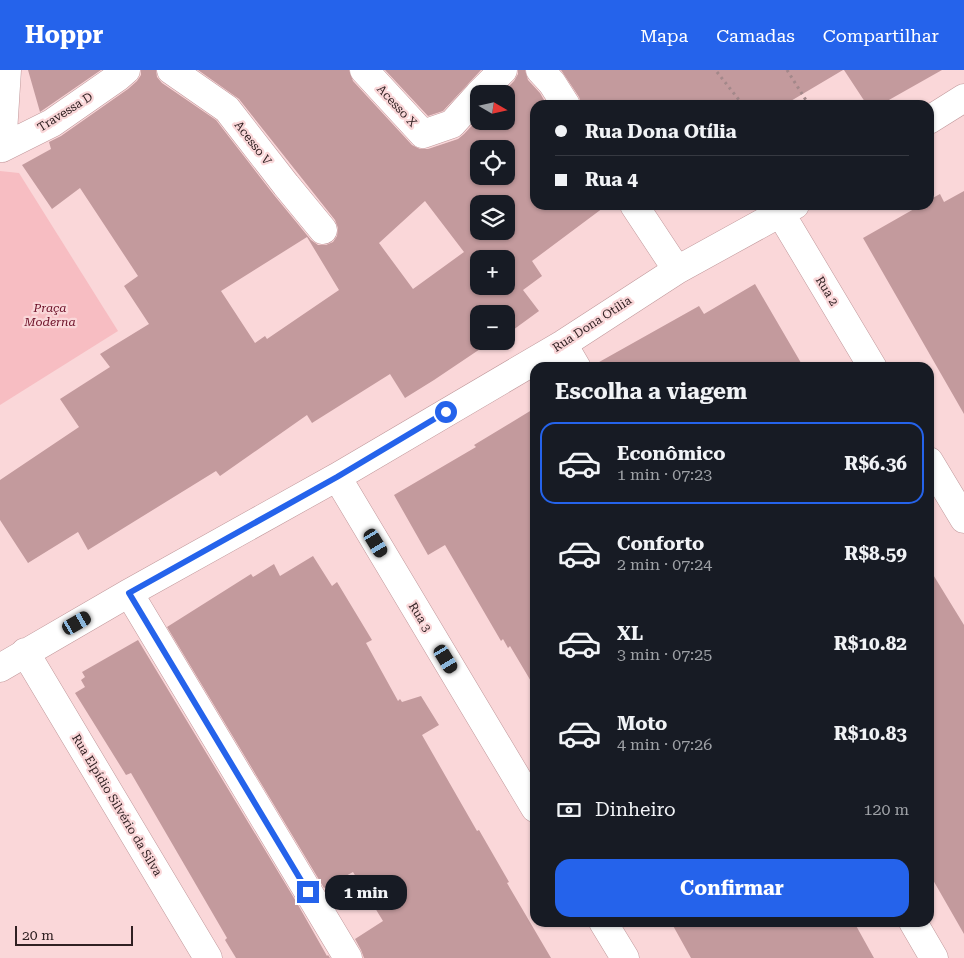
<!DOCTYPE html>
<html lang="pt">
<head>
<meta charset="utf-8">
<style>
	:root { --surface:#171b24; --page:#20242c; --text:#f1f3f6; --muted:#9ea1a6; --line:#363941; --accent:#2563eb }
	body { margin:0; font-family:"Roboto Serif",serif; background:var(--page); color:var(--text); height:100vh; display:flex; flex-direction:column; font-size:19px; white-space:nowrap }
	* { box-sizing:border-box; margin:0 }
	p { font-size:16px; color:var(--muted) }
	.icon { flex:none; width:28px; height:28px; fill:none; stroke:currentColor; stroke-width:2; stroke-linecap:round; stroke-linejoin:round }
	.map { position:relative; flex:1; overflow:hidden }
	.sheet { position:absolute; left:530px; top:292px; width:404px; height:565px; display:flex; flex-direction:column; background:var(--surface); border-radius:15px; box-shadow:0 1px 4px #0004 }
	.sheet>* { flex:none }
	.hud { position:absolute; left:530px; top:30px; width:404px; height:110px; border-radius:15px; box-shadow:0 1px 4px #0004; display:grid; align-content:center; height:110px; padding:0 25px; background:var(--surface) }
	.needle { width:32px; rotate:99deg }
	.buttons { position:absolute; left:470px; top:15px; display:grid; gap:10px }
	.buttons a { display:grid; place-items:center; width:45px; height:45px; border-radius:10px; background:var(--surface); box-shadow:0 1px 4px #0004; font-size:25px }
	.scale { position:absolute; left:15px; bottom:12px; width:118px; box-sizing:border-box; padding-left:5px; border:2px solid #302022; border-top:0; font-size:14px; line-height:18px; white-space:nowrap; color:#302022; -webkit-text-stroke:4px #fad7d9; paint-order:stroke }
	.end { position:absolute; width:22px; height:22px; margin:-11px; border:6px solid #2563eb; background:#fff; box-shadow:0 0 0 2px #fff }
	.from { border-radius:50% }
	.bubble { position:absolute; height:35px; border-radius:15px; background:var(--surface); box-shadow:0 1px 4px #0004; font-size:16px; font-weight:700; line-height:35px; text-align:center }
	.car { position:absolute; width:15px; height:30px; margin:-15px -8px; border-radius:6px; box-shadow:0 0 4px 1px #0007; background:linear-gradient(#222 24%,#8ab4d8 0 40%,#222 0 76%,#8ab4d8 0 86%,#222 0) }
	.hud b { display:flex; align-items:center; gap:18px; height:48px; font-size:19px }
	.hud b+b { border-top:1px solid var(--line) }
	.hud i { width:12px; height:12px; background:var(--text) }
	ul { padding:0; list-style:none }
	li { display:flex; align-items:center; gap:15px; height:82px; margin:0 10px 8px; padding:0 15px; border:2px solid transparent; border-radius:15px }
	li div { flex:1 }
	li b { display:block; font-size:19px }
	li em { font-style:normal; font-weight:700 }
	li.on { border-color:var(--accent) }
	li>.icon { width:45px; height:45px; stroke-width:1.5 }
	h2 { padding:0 25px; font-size:22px; line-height:60px }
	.pay { display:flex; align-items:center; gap:12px; height:55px; padding:0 25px; font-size:19px }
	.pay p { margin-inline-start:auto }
	.primary-button { display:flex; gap:10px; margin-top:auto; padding:10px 25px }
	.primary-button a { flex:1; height:58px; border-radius:15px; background:var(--accent); color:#fff; font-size:20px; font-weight:700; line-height:58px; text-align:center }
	header { display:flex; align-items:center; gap:30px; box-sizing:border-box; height:70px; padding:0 25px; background:var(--accent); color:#fff }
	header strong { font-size:24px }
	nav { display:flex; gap:28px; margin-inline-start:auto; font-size:18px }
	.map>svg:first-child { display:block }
	.green { fill:#f7bdc2 }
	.building { fill:#c39a9d; fill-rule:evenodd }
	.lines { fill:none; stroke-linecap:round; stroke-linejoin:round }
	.minor-casing { stroke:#c0989b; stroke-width:29 }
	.path { stroke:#a3888a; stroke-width:3; stroke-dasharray:2.5 4; stroke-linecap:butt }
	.minor { stroke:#fff; stroke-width:28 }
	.route { stroke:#2563eb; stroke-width:6 }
	.labels { text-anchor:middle; stroke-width:4.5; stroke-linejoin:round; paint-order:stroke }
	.street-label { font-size:12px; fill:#302022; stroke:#fad7d9 }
	.park-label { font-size:12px; font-style:italic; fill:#690d25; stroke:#fad7d9 }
</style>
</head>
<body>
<header>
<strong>Hoppr</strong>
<nav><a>Mapa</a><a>Camadas</a><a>Compartilhar</a></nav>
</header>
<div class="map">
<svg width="964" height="888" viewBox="0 0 964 888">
	<rect width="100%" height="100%" fill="#fad7d9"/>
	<path class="green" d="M0,101l19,2 99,158 -118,74z"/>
	<path class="building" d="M28,0h73l-61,42z
		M141,0h15l1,7 5,6 54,37 58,75 37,45 7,5h8l7,-3 4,-6 1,-8 -3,-8 -96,-121 -41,-29h151l4,11 59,64 8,4h8l30,-10 6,-5 15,-16v3h27v-27h-5l13,-13 4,-7v-4h7l3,10 12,13 7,12h-12v100h72l-75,56 10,15 -19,14 16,21 -26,19 -2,-2 -5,4v-18h-27v27h13l-58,39 -29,18 -15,-24 -78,49 -5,-8 -87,61 -4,-5 -128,79 -10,-18 -50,31 -28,-43v-40l79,-53 -19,-28 50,-32 -10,-13 49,-30 -25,-38 14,-10 -58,-88 -28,21 -30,-44 29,-16 -2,-7 12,-6 67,-47 9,-8 4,-6zM479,79h27v27h-27zM425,131l39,51 -51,37 -34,-46zM479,134h27v27h-27zM307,167l32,53 -72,49 -2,-3 -10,7 -34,-52zM479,189h27v27h-27z
		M385,0h96l-38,41 -15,5z
		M561,0h282l-59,35h-202l-3,-8z
		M844,0h98l-62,35h-13z
		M964,121v223l-101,-176 58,-33h8v-5l11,-6 4,8z
		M755,214l49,84h-211l-1,-2 107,-60 5,8z
		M535,338v280l-25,-42 -2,2 -5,-9 -2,2 -56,-96 -17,10 -34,-60 82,-48 -2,-2z
		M313,486l19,30 5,-4 35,58 -6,3 32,58 2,-2 2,3 19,-6 18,29 -17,10 55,96 2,-1 30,52 -2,1 44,75h-187l-3,-8 -6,-11 28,-18 -30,-49 -29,16 -157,-261 84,-53 2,3 21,-13 6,12z
		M929,498l35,57v309l-35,-61z
		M138,570l159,263 30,53 1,-1 2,3h-94l-11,-18 2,-2 -96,-165 -5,2 -51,-82 10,-6 -4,-7 4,-3 -3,-5z
		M671,852h183l20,36h-183z"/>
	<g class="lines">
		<g class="minor-casing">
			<path id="minor" d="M171,0l56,39 59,76 37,45
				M364,0l59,64 29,-10 27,-30
				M540,0l12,13 14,22
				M479,24l24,-24
				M929,50l35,-22
				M2,78l50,-25 66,-46 8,-7
				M2,78l5,-78
				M634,135l43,65
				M781,144l92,154
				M563,274l14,24
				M929,391l35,58
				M337,407l198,331
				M129,523l219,365
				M25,582l183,306
				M0,598l129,-75 208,-116 226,-133 114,-74 118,-65
				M603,852l22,36
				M913,852l21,36"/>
		</g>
		<path class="path" d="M787,0l22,35
			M717,2l26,33"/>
		<use href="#minor" class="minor"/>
	</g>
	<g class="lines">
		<path class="route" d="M308,822l-179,-299 208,-116 109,-65"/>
	</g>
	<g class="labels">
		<g class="street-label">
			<text transform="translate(397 36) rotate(47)" y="4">Acesso X</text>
			<text transform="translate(65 42) rotate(-32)" y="4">Travessa D</text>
			<text transform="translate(253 73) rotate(52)" y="4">Acesso V</text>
			<text transform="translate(827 221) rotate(59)" y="4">Rua 2</text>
			<text transform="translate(592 254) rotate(-33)" y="4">Rua Dona Otília</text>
			<text transform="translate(420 547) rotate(59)" y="4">Rua 3</text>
			<text transform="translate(117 735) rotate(59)" y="4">Rua Elpídio Silvério da Silva</text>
		</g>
		<g class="park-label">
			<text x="50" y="242">Praça<tspan x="50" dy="14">Moderna</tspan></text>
		</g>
	</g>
</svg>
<div class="buttons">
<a><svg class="needle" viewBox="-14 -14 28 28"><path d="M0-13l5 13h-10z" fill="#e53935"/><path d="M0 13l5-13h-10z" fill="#9ea1a6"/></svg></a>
<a><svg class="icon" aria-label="locate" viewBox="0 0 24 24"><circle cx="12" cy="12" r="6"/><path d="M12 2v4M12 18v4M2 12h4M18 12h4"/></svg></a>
<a><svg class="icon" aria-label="layers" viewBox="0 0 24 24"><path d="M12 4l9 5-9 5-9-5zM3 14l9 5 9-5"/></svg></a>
<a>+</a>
<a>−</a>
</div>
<div class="scale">20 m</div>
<i class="end from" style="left:446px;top:342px"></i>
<i class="end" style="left:308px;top:822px"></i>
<div class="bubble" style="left:325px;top:805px;width:82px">1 min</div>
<i class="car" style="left:376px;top:473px;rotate:149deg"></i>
<i class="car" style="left:77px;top:553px;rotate:60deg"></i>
<i class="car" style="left:446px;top:589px;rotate:149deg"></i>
<div class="hud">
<b><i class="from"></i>Rua Dona Otília</b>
<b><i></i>Rua 4</b>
</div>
<section class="sheet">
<h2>Escolha a viagem</h2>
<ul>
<li class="on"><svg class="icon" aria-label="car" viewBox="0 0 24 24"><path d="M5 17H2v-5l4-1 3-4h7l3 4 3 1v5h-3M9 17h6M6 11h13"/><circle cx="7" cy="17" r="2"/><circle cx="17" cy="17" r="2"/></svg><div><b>Econômico</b><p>1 min · 07:23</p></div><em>R$6.36</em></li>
<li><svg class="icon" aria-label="car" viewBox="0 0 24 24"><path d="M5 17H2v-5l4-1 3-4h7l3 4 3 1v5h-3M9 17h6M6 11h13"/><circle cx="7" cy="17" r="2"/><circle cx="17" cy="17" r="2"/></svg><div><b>Conforto</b><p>2 min · 07:24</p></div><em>R$8.59</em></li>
<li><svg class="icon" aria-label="car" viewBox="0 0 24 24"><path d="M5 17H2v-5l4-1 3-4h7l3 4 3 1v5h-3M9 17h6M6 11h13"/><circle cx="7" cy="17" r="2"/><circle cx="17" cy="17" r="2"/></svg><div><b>XL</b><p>3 min · 07:25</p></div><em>R$10.82</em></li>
<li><svg class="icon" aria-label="car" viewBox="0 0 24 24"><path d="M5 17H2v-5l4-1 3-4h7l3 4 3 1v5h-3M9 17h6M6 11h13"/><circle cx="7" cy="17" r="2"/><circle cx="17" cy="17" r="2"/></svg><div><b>Moto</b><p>4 min · 07:26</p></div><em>R$10.83</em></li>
</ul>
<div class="pay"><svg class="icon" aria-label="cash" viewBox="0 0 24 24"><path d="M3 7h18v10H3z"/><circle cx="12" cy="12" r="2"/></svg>Dinheiro<p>120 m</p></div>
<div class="primary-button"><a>Confirmar</a></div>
</section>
</div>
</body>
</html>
